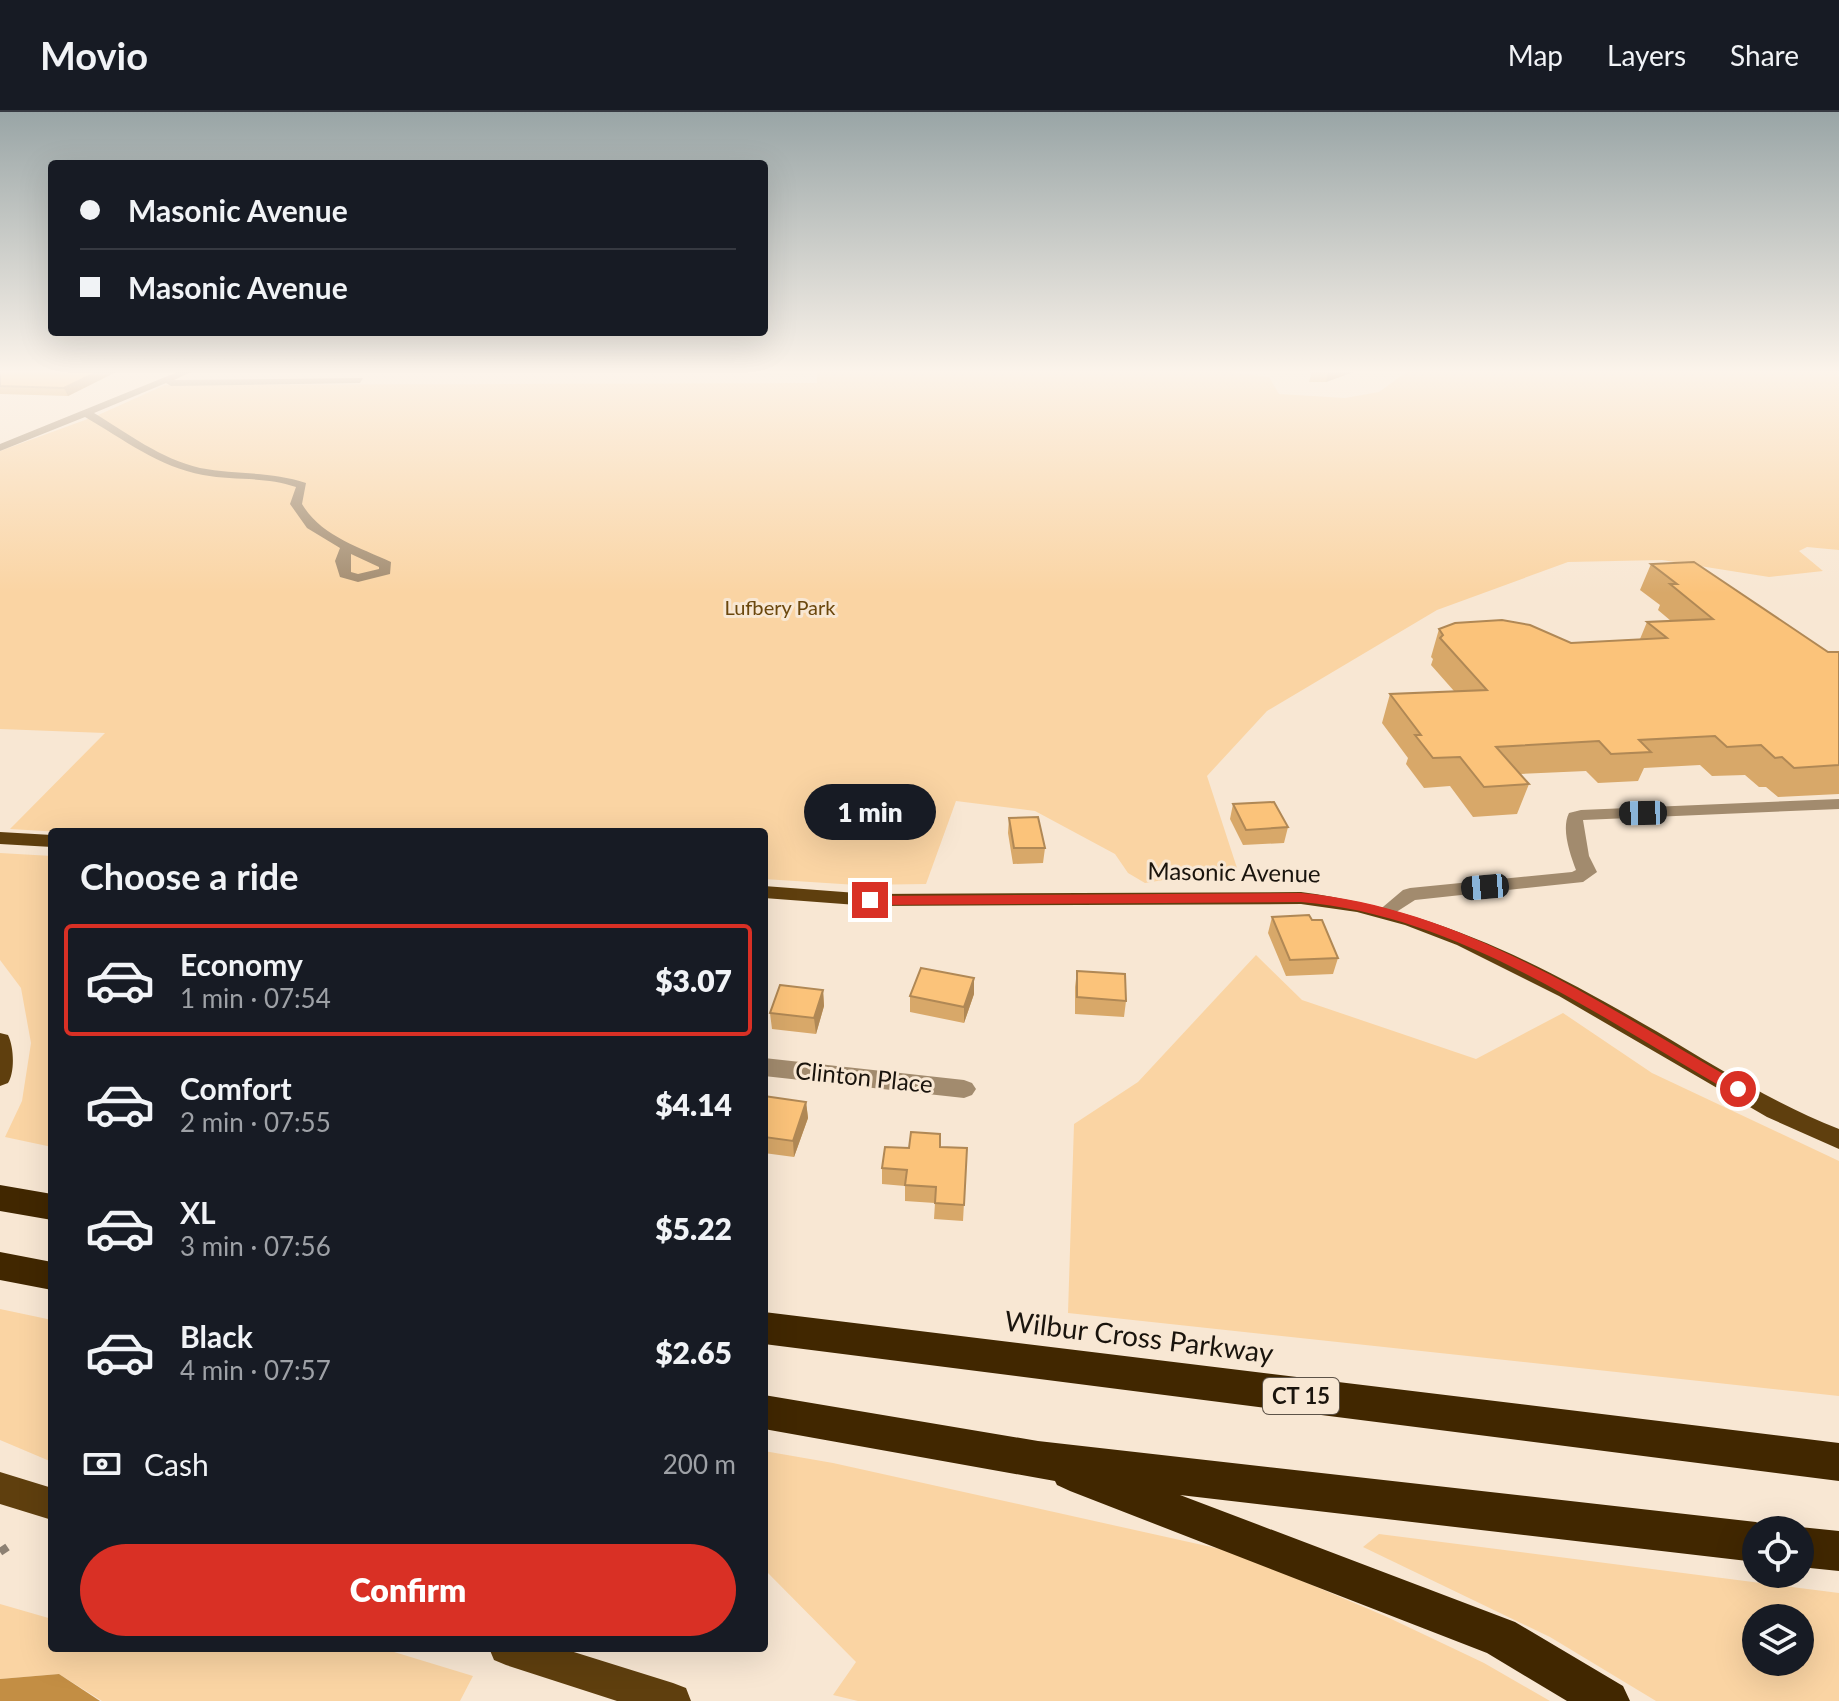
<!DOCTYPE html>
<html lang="en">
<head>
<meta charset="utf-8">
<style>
	:root { --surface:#171b24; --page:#242831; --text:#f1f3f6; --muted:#9ea1a6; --line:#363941; --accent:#d93025 }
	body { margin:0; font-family:Lato,sans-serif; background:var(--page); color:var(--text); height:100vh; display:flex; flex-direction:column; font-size:30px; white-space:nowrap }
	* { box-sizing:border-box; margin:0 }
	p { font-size:26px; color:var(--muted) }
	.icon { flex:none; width:44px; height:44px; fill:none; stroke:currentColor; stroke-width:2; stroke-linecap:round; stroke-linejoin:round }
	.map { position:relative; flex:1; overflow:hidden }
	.panel { position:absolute; left:48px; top:716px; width:720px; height:824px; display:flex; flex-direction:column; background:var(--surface); border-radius:8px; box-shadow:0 8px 32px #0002 }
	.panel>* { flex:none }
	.hud { position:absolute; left:48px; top:48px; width:720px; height:176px; border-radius:8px; box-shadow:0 8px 32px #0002; display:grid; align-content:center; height:176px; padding:0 32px; background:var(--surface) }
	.buttons { position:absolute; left:1742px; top:1404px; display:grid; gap:16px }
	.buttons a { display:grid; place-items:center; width:72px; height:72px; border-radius:50%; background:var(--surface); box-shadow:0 8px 32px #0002; font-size:40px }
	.end { position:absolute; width:36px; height:36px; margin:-18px; border:10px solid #d93025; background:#fff; box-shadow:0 0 0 4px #fff }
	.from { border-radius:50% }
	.bubble { position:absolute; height:56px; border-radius:28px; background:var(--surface); box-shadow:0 8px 32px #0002; font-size:26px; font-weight:800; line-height:56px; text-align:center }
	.car { position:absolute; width:24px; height:48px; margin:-24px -12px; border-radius:10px; box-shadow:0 0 6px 2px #0007; background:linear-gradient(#222 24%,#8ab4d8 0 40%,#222 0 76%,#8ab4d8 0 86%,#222 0) }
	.hud b { display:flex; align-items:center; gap:28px; height:76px; font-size:30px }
	.hud b+b { border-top:2px solid var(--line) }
	.hud i { width:20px; height:20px; background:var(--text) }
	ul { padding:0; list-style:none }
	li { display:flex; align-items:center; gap:24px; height:112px; margin:0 16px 12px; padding:0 16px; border:4px solid transparent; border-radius:8px }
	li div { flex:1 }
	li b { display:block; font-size:30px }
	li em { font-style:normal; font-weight:800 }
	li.on { border-color:var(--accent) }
	li>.icon { width:72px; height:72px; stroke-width:1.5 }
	h2 { padding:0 32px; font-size:36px; line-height:96px }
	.pay { display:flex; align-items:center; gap:20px; height:88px; padding:0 32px; font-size:30px }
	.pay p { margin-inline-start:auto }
	.action { display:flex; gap:16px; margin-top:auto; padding:16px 32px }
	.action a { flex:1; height:92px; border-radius:48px; background:var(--accent); color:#fff; font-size:32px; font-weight:800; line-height:92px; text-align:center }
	header { display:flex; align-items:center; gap:48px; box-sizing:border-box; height:112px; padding:0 40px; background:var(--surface); border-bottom:2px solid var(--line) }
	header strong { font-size:38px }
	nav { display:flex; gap:44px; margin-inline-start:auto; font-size:28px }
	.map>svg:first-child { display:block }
	.green { fill:#fad4a3; fill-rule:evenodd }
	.water { fill:#c38e44 }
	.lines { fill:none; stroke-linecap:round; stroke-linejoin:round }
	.path { stroke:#8d8173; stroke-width:8; stroke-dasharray:9 9; stroke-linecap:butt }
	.minor { fill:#a28b6e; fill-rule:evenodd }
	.major { fill:#5f3f0e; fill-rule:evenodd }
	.highway { fill:#412700; fill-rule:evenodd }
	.wall { fill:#d8a869 }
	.shaded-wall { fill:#b08855 }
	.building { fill:#fbc37a; stroke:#b08855; stroke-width:2 }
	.route { fill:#d93025 }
	.labels { text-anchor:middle; stroke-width:6; stroke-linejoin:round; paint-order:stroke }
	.far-park-label { font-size:20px; fill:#6b470d; stroke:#f8e7d3 }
	.shield { fill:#f8e7d3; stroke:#5d5348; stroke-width:2 }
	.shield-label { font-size:22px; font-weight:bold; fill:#1a140d }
	.street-label { font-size:24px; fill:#1a140d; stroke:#f8e7d3 }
	.near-street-label { font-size:28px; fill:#1a140d; stroke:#f8e7d3 }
</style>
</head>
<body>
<header>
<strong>Movio</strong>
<nav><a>Map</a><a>Layers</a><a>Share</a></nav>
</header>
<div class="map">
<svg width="1839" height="1589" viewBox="0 0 1839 1589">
	<rect width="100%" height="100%" fill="#f8e7d3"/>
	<path class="green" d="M817,259h405l47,6 10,17 66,4 34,-6 29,-21h431v179l-32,-3 -8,4 24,20 -54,6 -107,-17 -94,2 -131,48 -170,101 -60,65 30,92 -92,15 -17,-10 -13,-19 -80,-43 -79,-10 -30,83 -69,1 -93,-6v-47h-704l-50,-3 95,-96 -105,-4v-278l96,-35 69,-31 652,-2z
		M0,741l52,3v291l-47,-10 17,-36 9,-58 -10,-55 -21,-28z
		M1256,843l46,45 174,59 87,-46 89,60 187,88v235l-771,-83 6,-189 64,-42z
		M0,1197l52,11v142l-52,-22z
		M764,1339l69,12 401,89 151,64 99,47 66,38h-692l-25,-6 23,-33 -92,-93z
		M1379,1422l460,59v108h-183l-106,-64 -187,-90zM1756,1506h44v44h-44z
		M0,1492l52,15v29h329l92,28 -13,25h-358l-43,-27 -59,5z"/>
	<path class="water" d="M59,1562l41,27h-100v-22z"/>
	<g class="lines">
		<path class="path" d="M0,1440l12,-8"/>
		<path class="minor" d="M180,259h13l-19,9 189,-2 -3,5 -189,3 -5,-3 -72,30c33,20 67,46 106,55 36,7 71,3 106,15l-4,21c19,32 57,43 89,58l-1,12 -32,8 -18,-5 -5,-16 5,-13 -33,-20 -17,-24 6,-17c-31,-11 -62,-6 -93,-12 -44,-8 -80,-36 -118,-58l-85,34v-7zM351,442l28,13v2l-21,5 -7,-2z
			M1839,687v10l-256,11 6,36 8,16 -14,10 -168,18 -28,18 -10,-6 26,-22 7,-2 162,-16 4,-2c-6,-16 -15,-41 -7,-57l12,-3z
			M764,946l200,22 8,3 4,6 -4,6 -8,3 -200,-22z"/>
		<path class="major" d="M0,720l52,3v12l-52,-3z
			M764,774l106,8 431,-2c139,19 235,70 355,139 59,35 119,73 183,98v20l-72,-32 -208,-121 -102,-51 -52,-20 -48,-13 -56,-8 -431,2 -106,-8z
			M0,921l8,2c6,12 7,37 0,48l-8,3z
			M0,1360l52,16v32l-52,-16z
			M489,1536h72l112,35 13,5 5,13h-74l-111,-36 -12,-5z"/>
		<path class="highway" d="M0,1073l52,9v26l-52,-9z
			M0,1140l52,10v28l-52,-10z
			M764,1200l1075,131v38l-1075,-137z
			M764,1283l274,46 718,81 15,8h-15v32l-576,-67 335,127 108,64 7,15h-63l-80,-48 -417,-162 -13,-6 -2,-4 -291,-52z
			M1800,1415l39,4v40l-39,-4v-37h-6z"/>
	</g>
	<path class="wall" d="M0,259h118l-50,25 -68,-2z
		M1312,259h44l-30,11h-17z
		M1651,452l177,88h11v142l-61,3 -12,-10h-7l-14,-12 -33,1 -12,-11 -56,3 -6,13 -40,2 -12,-12 -66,3 9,10 -12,30 -44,3 -23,-31 -26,2 -18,-24 2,-6 -26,-35 8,-29 64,-3 -23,-26 2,-6 -2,-2 8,-28 132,14 69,-4 7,-17 24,-1 -13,-11 2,-5 -20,-15z
		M1233,692l55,23 -4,16 -41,2 -13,-26z
		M1009,706l36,30 -2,15 -30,1 -5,-31z
		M1272,805l40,3 26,38 -5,16 -47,2 -18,-43z
		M1077,859l49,30 -2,16 -49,-3v-27z
		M974,866v16l-10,29 -54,-11v-16z
		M823,878l1,16 -8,28 -44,-5 -2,-16z
		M764,984l42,6 2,16 -14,39 -30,-4z
		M940,1035l27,1 -4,73 -29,-2 1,-16 -30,-2v-15l-23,-2v-16l27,-20z"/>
	<path class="shaded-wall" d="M99,259h19l-50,25 -4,-8z
		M1331,259h25l-30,11 2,-10z
		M974,866v16l-10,29v-16z
		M823,878l1,16 -8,28 -2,-16z
		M806,990l2,16 -14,39 -1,-16z"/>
	<path class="building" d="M0,259h99l-35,17 -64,-2z
		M1312,259h19l-3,1h-17z
		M1694,450l134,90h11v113l-45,3 -12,-11 -7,1 -14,-13 -34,2 -12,-11 -76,4 12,12 -40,2 -12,-13 -103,6 33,37 -45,3 -24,-30 -27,1 -18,-23h6l-31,-41 97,-4 -47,-52 3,-3 -4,-6 16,-6 47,-3 28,5 41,18 96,-5 -20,-16 66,-3 -43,-35h7l-26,-20z
		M1274,690l14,25 -42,3 -13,-26z
		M1038,705l7,31h-31l-5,-30z
		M1309,803l3,5h10l16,38 -48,2 -18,-43z
		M921,856l53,10 -10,29 -54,-11z
		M1077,859l48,3 1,27 -49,-4z
		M780,873l43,5 -9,28 -44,-5z
		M764,984l42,6 -13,39 -29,-4z
		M911,1020l29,2v13l27,1 -3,57 -29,-2 1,-16 -31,-2 2,-15 -25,-2 3,-21 24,1z"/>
	<linearGradient id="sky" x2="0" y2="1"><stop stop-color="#99a5a6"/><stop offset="0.54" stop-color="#fcf4eb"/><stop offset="1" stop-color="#fcf4eb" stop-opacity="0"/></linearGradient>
	<rect width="1839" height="481" fill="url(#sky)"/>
	<path class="route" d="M1301,781c163,14 303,114 442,192l2,4 -7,6 -6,-2c-134,-77 -274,-178 -431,-191l-431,3 -7,-5 7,-4z"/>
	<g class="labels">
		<g class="far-park-label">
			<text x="780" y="503">Lufbery Park</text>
		</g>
		<rect class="shield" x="1263" y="1266" width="76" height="36" rx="6"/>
		<g class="shield-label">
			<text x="1301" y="1292">CT 15</text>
		</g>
		<g class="street-label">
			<text transform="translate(1234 761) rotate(1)" y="8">Masonic Avenue</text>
			<text transform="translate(864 966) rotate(6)" y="8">Clinton Place</text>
		</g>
		<g class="near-street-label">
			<text transform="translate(1139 1225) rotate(7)" y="10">Wilbur Cross Parkway</text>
		</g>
	</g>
</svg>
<div class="buttons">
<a><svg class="icon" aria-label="locate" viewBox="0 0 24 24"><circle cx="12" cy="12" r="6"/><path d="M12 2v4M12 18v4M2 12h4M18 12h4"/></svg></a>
<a><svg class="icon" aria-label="layers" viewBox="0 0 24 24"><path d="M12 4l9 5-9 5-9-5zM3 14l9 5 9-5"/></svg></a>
</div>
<i class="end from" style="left:1738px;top:977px"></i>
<i class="end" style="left:870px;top:788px"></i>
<div class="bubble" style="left:804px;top:672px;width:132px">1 min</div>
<i class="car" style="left:1643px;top:701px;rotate:269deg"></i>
<i class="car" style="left:1485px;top:775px;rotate:265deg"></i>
<div class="hud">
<b><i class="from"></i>Masonic Avenue</b>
<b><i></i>Masonic Avenue</b>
</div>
<section class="panel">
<h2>Choose a ride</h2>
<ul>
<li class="on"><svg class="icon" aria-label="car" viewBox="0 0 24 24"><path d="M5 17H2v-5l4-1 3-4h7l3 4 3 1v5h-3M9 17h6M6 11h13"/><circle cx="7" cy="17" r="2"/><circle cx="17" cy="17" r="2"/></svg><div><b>Economy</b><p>1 min · 07:54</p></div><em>$3.07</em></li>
<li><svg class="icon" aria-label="car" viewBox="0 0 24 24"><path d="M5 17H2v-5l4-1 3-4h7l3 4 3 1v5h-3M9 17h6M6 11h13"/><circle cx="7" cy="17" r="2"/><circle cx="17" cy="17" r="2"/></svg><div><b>Comfort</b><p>2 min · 07:55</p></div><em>$4.14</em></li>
<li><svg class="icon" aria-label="car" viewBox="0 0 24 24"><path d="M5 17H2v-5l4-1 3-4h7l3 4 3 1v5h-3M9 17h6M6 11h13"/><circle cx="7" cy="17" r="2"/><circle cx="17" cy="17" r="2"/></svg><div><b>XL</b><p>3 min · 07:56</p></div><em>$5.22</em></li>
<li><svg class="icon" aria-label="car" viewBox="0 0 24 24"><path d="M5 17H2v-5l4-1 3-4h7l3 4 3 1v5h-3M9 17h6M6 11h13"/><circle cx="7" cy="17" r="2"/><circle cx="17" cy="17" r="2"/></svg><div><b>Black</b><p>4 min · 07:57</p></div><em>$2.65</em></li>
</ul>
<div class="pay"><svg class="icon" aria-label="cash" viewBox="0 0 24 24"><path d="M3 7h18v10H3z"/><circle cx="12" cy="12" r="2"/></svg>Cash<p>200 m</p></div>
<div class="action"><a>Confirm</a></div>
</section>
</div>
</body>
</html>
